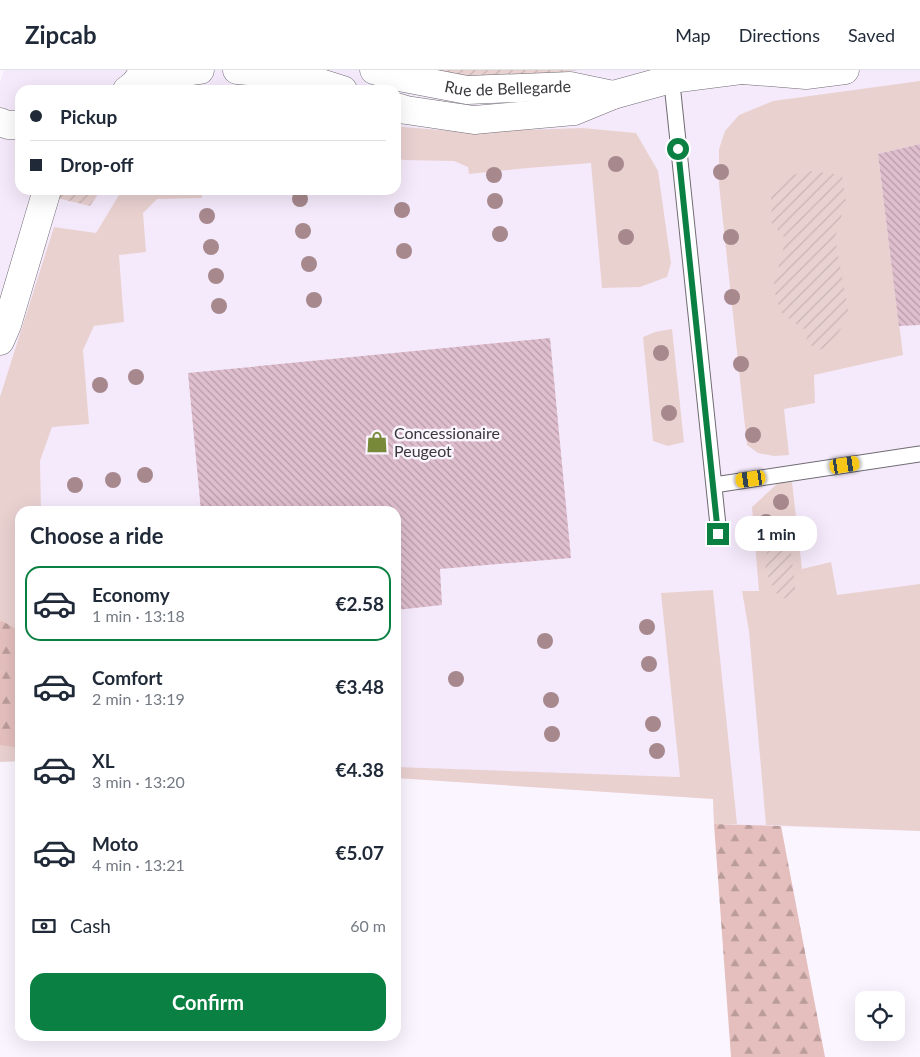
<!DOCTYPE html>
<html lang="en">
<head>
<meta charset="utf-8">
<style>
	:root { --surface:#fff; --page:#f6f6f7; --text:#1f2937; --muted:#747a83; --line:#e0e1e3; --accent:#0b8043 }
	body { margin:0; font-family:Lato,sans-serif; background:var(--page); color:var(--text); height:100vh; display:flex; flex-direction:column; font-size:19px; white-space:nowrap }
	* { box-sizing:border-box; margin:0 }
	p { font-size:16px; color:var(--muted) }
	.icon { flex:none; width:28px; height:28px; fill:none; stroke:currentColor; stroke-width:2; stroke-linecap:round; stroke-linejoin:round }
	.map { position:relative; flex:1; overflow:hidden }
	.sheet { position:absolute; left:15px; top:436px; width:386px; height:535px; display:flex; flex-direction:column; background:var(--surface); border-radius:15px; box-shadow:0 5px 20px #0002 }
	.sheet>* { flex:none }
	.top-card { position:absolute; left:15px; top:15px; width:386px; height:110px; border-radius:15px; box-shadow:0 5px 20px #0002; display:grid; align-content:center; height:110px; padding:0 15px; background:var(--surface) }
	.fabs { position:absolute; left:855px; top:921px; display:grid; gap:10px }
	.fabs a { display:grid; place-items:center; width:50px; height:50px; border-radius:10px; background:var(--surface); box-shadow:0 5px 20px #0002; font-size:25px }
	.end { position:absolute; width:22px; height:22px; margin:-11px; border:6px solid #0b8043; background:#fff; box-shadow:0 0 0 2px #fff }
	.from { border-radius:50% }
	.bubble { position:absolute; height:35px; border-radius:15px; background:var(--surface); box-shadow:0 5px 20px #0002; font-size:16px; font-weight:700; line-height:35px; text-align:center }
	.car { position:absolute; width:15px; height:30px; margin:-15px -8px; border-radius:6px; box-shadow:0 0 4px 1px #0007; background:linear-gradient(#f5c518 24%,#345 0 40%,#f5c518 0 76%,#345 0 86%,#f5c518 0) }
	.top-card b { display:flex; align-items:center; gap:18px; height:48px; font-size:19px }
	.top-card b+b { border-top:1px solid var(--line) }
	.top-card i { width:12px; height:12px; background:var(--text) }
	ul { padding:0; list-style:none }
	li { display:flex; align-items:center; gap:15px; height:75px; margin:0 10px 8px; padding:0 5px; border:2px solid transparent; border-radius:15px }
	li div { flex:1 }
	li b { display:block; font-size:19px }
	li em { font-style:normal; font-weight:700 }
	li.selected { border-color:var(--accent) }
	li>.icon { width:45px; height:45px; stroke-width:1.5 }
	h2 { padding:0 15px; font-size:22px; line-height:60px }
	.pay { display:flex; align-items:center; gap:12px; height:55px; padding:0 15px; font-size:19px }
	.pay p { margin-inline-start:auto }
	.action { display:flex; gap:10px; margin-top:auto; padding:10px 15px }
	.action a { flex:1; height:58px; border-radius:15px; background:var(--accent); color:#fff; font-size:20px; font-weight:700; line-height:58px; text-align:center }
	header { display:flex; align-items:center; gap:30px; box-sizing:border-box; height:70px; padding:0 25px; background:var(--surface); border-bottom:1px solid var(--line) }
	header strong { font-size:24px }
	nav { display:flex; gap:28px; margin-inline-start:auto; font-size:18px }
	.map>svg:first-child { display:block }
	.built { fill:#f5eafb; fill-rule:evenodd }
	.grass { fill:#e9d1d0 }
	.forest { fill:url(#forest-firs) }
	.garden { fill:url(#garden-furrows) }
	.building { fill:url(#building-back-hatch) }
	.lines { fill:none; stroke-linecap:round; stroke-linejoin:round }
	.lane-casing { stroke:#706b73; stroke-width:17 }
	.street-casing { stroke:#706b73; stroke-width:29 }
	.secondary-casing { stroke:#706b73; stroke-width:29 }
	.lane { stroke:#fff; stroke-width:15 }
	.street { stroke:#fff; stroke-width:28 }
	.secondary { stroke:#fff; stroke-width:28 }
	.tree { fill:#a6888d }
	.route { stroke:#0b8043; stroke-width:6 }
	.labels { text-anchor:middle; stroke-width:5; stroke-linejoin:round; paint-order:stroke }
	.street-label { font-size:16px; fill:#3a383c; stroke:#fbf5ff }
	.poi-label { font-size:16px; fill:#3a383c; stroke:#fbf5ff; text-anchor:start }
</style>
</head>
<body>
<header>
<strong>Zipcab</strong>
<nav><a>Map</a><a>Directions</a><a>Saved</a></nav>
</header>
<div class="map">
<svg width="920" height="987" viewBox="0 0 920 987">
	<defs>
		<pattern id="forest-firs" width="22" height="20" patternUnits="userSpaceOnUse" patternTransform="scale(1.25)"><rect width="22" height="20" fill="#e4bfbd"/><path d="M5 1l3.5 6h-7zM16 11l3.5 6h-7z" fill="#ba9c9b"/></pattern>
		<pattern id="garden-furrows" width="10" height="10" patternUnits="userSpaceOnUse" patternTransform="scale(1.25)"><rect width="10" height="10" fill="#e9d1d0"/><path d="M-1 1l2-2M0 10L10 0M9 11l2-2" fill="none" stroke="#c9b4b4"/></pattern>
		<pattern id="building-back-hatch" width="6" height="6" patternUnits="userSpaceOnUse" patternTransform="scale(1.25)"><rect width="6" height="6" fill="#dfbece"/><path d="M-1 5l2 2M0 0l6 6M5-1l2 2" fill="none" stroke="#b69ba8"/></pattern>
	</defs>
	<rect width="100%" height="100%" fill="#fbf5ff"/>
	<path class="built" d="M4,0h916v761l-206,-7 -1,-25 -317,-21v-267h-376v250l-20,1v-679zM20,20h376v100h-376z"/>
	<path class="grass" d="M920,11v63l-42,10 25,201 -89,20 1,28 -31,6 5,46 -15,1 -16,-3 -11,-8 -28,-261v-35l6,-18 14,-16 34,-14z
		M396,55l7,2 62,5 117,-4 54,5 22,38 13,92 -4,14 -27,10 -38,1 -11,-125 -63,5 -59,6 -1,-7 -14,-6 -50,-1 -8,-2z
		M122,120h80v8l-45,1 -14,14 3,39 -27,3 5,67 -30,4 -11,24 6,74 -37,3 -12,34 1,50h-21v22l-1,1 1,227 -20,1v-365l54,-170 42,6z
		M672,259l12,113 -16,4 -15,-5 -10,-104 12,-5z
		M792,412l10,87 29,-7 6,33 83,-11v247l-154,-6 -17,-194 -7,-40h17l-7,-84 26,-24z
		M713,520l24,234h-23l-1,-25 -317,-21v-11l284,10 -19,-184z"/>
	<path class="forest" d="M2,551l18,10v117l-20,-3v-123z
		M714,754l67,2 44,231h-94z"/>
	<path class="garden" d="M416,0h163l-82,11z
		M811,101l31,4 4,26 -11,37 9,50 5,25 -17,32 -13,5 -13,-8 2,-12 -7,-2 -20,-16 -8,-25 13,-48 -14,-15 -1,-29 12,-18z
		M59,120h42l-11,16 -33,-8z
		M782,470l8,5 6,48 -6,7 -12,-4 -13,-25 2,-19z"/>
	<path class="building" d="M920,74v181l-21,1 -21,-172z
		M550,268l21,220 -131,11 2,36 -46,5v-99h-195l-13,-138z"/>
	<g class="lines">
		<g class="lane-casing">
			<path id="lane" d="M671,4l48,461
				M714,415l206,-31"/>
		</g>
		<g class="street-casing">
			<g id="street">
				<path d="M237,0l58,5 48,15"/>
				<path id="s1" d="M374,0l20,6 73,14 103,-4 43,9"/>
				<path d="M742,0l64,5 39,-5"/>
				<path d="M134,15l37,-11 29,-4"/>
				<path d="M396,37l10,3 68,10 100,-9 39,-16 58,-16 70,-9"/>
			</g>
		</g>
		<g class="secondary-casing">
			<path id="secondary" d="M127,20l7,-5 11,-15
				M0,52l8,3h12
				M0,271l7,-16 40,-135"/>
		</g>
		<use href="#lane" class="lane"/>
		<use href="#street" class="street"/>
		<use href="#secondary" class="secondary"/>
	</g>
	<g class="tree">
		<circle cx="616" cy="94" r="8"/>
		<circle cx="721" cy="102" r="8"/>
		<circle cx="494" cy="105" r="8"/>
		<circle cx="300" cy="129" r="8"/>
		<circle cx="495" cy="131" r="8"/>
		<circle cx="402" cy="140" r="8"/>
		<circle cx="207" cy="146" r="8"/>
		<circle cx="303" cy="161" r="8"/>
		<circle cx="500" cy="164" r="8"/>
		<circle cx="626" cy="167" r="8"/>
		<circle cx="731" cy="167" r="8"/>
		<circle cx="211" cy="177" r="8"/>
		<circle cx="404" cy="181" r="8"/>
		<circle cx="309" cy="194" r="8"/>
		<circle cx="216" cy="206" r="8"/>
		<circle cx="732" cy="227" r="8"/>
		<circle cx="314" cy="230" r="8"/>
		<circle cx="219" cy="236" r="8"/>
		<circle cx="661" cy="283" r="8"/>
		<circle cx="741" cy="294" r="8"/>
		<circle cx="136" cy="307" r="8"/>
		<circle cx="100" cy="315" r="8"/>
		<circle cx="669" cy="343" r="8"/>
		<circle cx="753" cy="365" r="8"/>
		<circle cx="145" cy="405" r="8"/>
		<circle cx="113" cy="410" r="8"/>
		<circle cx="75" cy="415" r="8"/>
		<circle cx="781" cy="432" r="8"/>
		<circle cx="766" cy="452" r="8"/>
		<circle cx="647" cy="557" r="8"/>
		<circle cx="545" cy="571" r="8"/>
		<circle cx="649" cy="594" r="8"/>
		<circle cx="456" cy="609" r="8"/>
		<circle cx="551" cy="630" r="8"/>
		<circle cx="653" cy="654" r="8"/>
		<circle cx="552" cy="664" r="8"/>
		<circle cx="657" cy="681" r="8"/>
	</g>
	<g class="lines">
		<path class="route" d="M678,79l40,385"/>
	</g>
	<defs>
		<g id="shop-bare" transform="scale(1.725)"><path d="M-5-2.5h2.3a2.7 3.5 0 0 1 5.4 0H5L5.5 6h-11ZM-1.5-2.5h3a1.5 2.3 0 0 0-3 0Z" fill="#788939" stroke="#fbf5ff" stroke-width="2.5" paint-order="stroke"/></g>
	</defs>
	<g fill-rule="evenodd">
		<use href="#shop-bare" x="377" y="372"/>
	</g>
	<g class="labels">
		<g class="street-label">
			<text dy="6" stroke="none"><textPath href="#s1" startOffset="136">Rue de Bellegarde</textPath></text>
		</g>
		<g class="poi-label">
			<text x="394" y="369">Concessionaire<tspan x="394" dy="18">Peugeot</tspan></text>
		</g>
	</g>
</svg>
<div class="fabs">
<a><svg class="icon" aria-label="locate" viewBox="0 0 24 24"><circle cx="12" cy="12" r="6"/><path d="M12 2v4M12 18v4M2 12h4M18 12h4"/></svg></a>
</div>
<i class="end from" style="left:678px;top:79px"></i>
<i class="end" style="left:718px;top:464px"></i>
<div class="bubble" style="left:735px;top:446px;width:82px">1 min</div>
<i class="car" style="left:845px;top:395px;rotate:81deg"></i>
<i class="car" style="left:751px;top:409px;rotate:262deg"></i>
<div class="top-card">
<b><i class="from"></i>Pickup</b>
<b><i></i>Drop-off</b>
</div>
<section class="sheet">
<h2>Choose a ride</h2>
<ul>
<li class="selected"><svg class="icon" aria-label="car" viewBox="0 0 24 24"><path d="M5 17H2v-5l4-1 3-4h7l3 4 3 1v5h-3M9 17h6M6 11h13"/><circle cx="7" cy="17" r="2"/><circle cx="17" cy="17" r="2"/></svg><div><b>Economy</b><p>1 min · 13:18</p></div><em>€2.58</em></li>
<li><svg class="icon" aria-label="car" viewBox="0 0 24 24"><path d="M5 17H2v-5l4-1 3-4h7l3 4 3 1v5h-3M9 17h6M6 11h13"/><circle cx="7" cy="17" r="2"/><circle cx="17" cy="17" r="2"/></svg><div><b>Comfort</b><p>2 min · 13:19</p></div><em>€3.48</em></li>
<li><svg class="icon" aria-label="car" viewBox="0 0 24 24"><path d="M5 17H2v-5l4-1 3-4h7l3 4 3 1v5h-3M9 17h6M6 11h13"/><circle cx="7" cy="17" r="2"/><circle cx="17" cy="17" r="2"/></svg><div><b>XL</b><p>3 min · 13:20</p></div><em>€4.38</em></li>
<li><svg class="icon" aria-label="car" viewBox="0 0 24 24"><path d="M5 17H2v-5l4-1 3-4h7l3 4 3 1v5h-3M9 17h6M6 11h13"/><circle cx="7" cy="17" r="2"/><circle cx="17" cy="17" r="2"/></svg><div><b>Moto</b><p>4 min · 13:21</p></div><em>€5.07</em></li>
</ul>
<div class="pay"><svg class="icon" aria-label="cash" viewBox="0 0 24 24"><path d="M3 7h18v10H3z"/><circle cx="12" cy="12" r="2"/></svg>Cash<p>60 m</p></div>
<div class="action"><a>Confirm</a></div>
</section>
</div>
</body>
</html>
